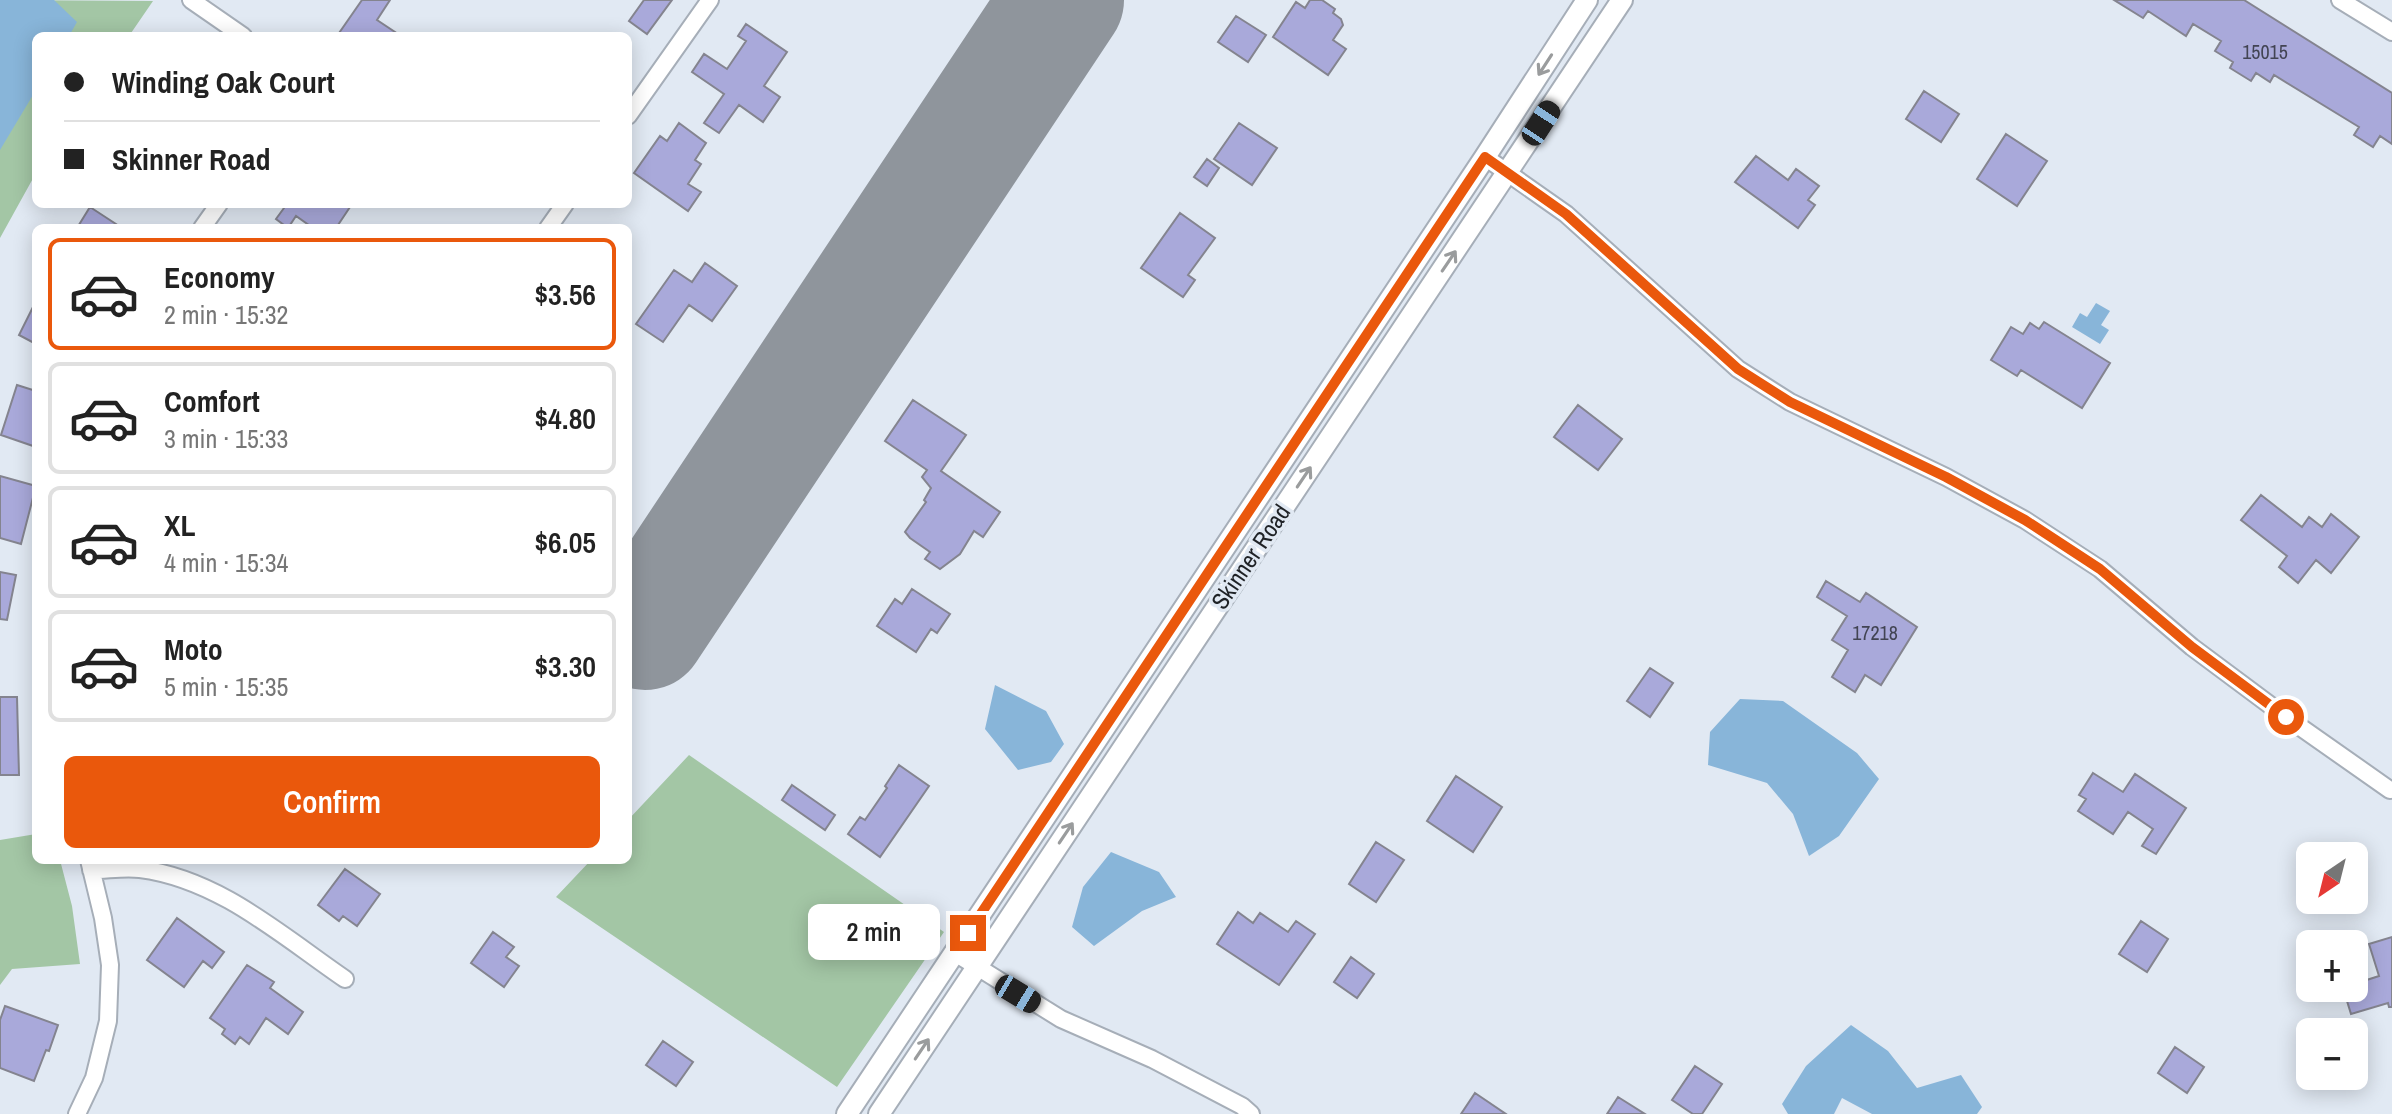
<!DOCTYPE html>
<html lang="en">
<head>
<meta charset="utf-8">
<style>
	:root { --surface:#fff; --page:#f2f2f2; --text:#222; --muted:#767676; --line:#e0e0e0; --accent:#ea580c }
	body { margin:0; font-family:"Archivo Narrow",sans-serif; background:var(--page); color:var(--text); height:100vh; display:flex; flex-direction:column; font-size:30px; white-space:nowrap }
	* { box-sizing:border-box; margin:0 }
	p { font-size:26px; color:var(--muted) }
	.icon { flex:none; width:44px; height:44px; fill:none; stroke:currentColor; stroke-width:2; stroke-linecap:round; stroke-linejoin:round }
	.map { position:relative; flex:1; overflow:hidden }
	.details { position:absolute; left:32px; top:224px; width:600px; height:640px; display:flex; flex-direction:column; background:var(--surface); border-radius:12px; box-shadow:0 4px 20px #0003 }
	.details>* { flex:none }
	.banner { position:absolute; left:32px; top:32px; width:600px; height:176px; border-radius:12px; box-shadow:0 4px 20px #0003; display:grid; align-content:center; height:176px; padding:0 32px; background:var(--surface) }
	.needle { width:52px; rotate:215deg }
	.buttons { position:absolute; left:2296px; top:842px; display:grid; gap:16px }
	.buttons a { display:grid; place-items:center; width:72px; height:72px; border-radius:12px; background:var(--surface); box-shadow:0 4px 20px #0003; font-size:40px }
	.end { position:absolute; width:36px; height:36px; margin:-18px; border:10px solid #ea580c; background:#fff; box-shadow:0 0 0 4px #fff }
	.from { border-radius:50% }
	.bubble { position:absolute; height:56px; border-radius:12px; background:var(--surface); box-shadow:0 4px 20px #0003; font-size:26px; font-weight:600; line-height:56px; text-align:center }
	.car { position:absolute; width:24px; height:48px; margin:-24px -12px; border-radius:10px; box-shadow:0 0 6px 2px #0007; background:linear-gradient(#222 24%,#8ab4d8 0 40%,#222 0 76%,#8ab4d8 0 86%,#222 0) }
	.banner b { display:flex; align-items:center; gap:28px; height:76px; font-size:30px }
	.banner b+b { border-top:2px solid var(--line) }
	.banner i { width:20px; height:20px; background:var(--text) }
	ul { padding:14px 0 0; list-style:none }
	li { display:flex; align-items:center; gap:24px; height:112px; margin:0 16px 12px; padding:0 16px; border:4px solid var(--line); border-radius:12px }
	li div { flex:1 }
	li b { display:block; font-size:30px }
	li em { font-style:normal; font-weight:600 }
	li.on { border-color:var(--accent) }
	li>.icon { width:72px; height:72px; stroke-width:1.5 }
	.cta { display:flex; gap:16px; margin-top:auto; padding:16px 32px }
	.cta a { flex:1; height:92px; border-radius:12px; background:var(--accent); color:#fff; font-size:32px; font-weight:600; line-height:92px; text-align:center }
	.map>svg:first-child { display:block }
	.green { fill:#a3c6a5 }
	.water { fill:#88b5d9 }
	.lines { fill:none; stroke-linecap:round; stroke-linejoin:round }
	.runway { stroke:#8f959c; stroke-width:122 }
	.building { fill:#a9a9da; stroke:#84848f; stroke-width:2 }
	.minor-casing { stroke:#a6aeb8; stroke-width:20 }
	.tertiary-casing { stroke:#a6aeb8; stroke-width:24 }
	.minor { stroke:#fff; stroke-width:16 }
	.tertiary { stroke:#fff; stroke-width:20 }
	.oneway { stroke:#9a9c9d }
	.route { stroke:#ea580c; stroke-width:10 }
	.labels { text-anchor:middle; stroke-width:7; stroke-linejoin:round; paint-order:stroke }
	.number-label { font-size:20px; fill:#424453 }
	.street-label { font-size:24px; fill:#1f2226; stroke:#e1e9f3 }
</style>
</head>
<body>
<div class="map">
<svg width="2392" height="1114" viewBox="0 0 2392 1114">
	<rect width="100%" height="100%" fill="#e1e9f3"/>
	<path class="green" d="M0,0l153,1 -24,35h-93v137l-36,65z
		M689,755l255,177 -107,155 -281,-190 35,-37h37v-40z
		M36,834v26h24l12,46 8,58 -68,5 -12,16v-145z"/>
	<path class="water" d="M0,0h54l23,22 -8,14h-33v54l-36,60z
		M2096,303l14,8 -9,14 8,5 -9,14 -28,-17 8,-14 7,4z
		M995,685l51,26 18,33 -13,18 -33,8 -33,-41z
		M1740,699l43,2 74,52 22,26 -40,57 -30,20 -16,-42 -26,-31 -59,-18 2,-33z
		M1111,852l48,20 17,25 -34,14 -48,35 -22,-19 11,-40z
		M1851,1025l37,26 29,37 44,-13 21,32 -5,7h-105l-30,-16 -8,16h-46l-6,-10 24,-38z"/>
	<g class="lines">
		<path class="runway" d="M645,629l418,-629"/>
	</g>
	<path class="building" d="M362,0h28l-13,20 24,16h-64z
		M644,0h28l-25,34 -18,-13z
		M1310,0h12l13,9 -2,4 8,6 2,6 -10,15 13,9 -18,26 -55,-38 23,-35 9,6z
		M2114,0h130l148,93v51l-12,-8 -7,11 -19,-12 5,-8 -85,-52 -4,7 -14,-9 -5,8 -21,-13 3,-6 -18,-11 6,-10 -28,-17 -7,12 -38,-25 -5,7z
		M1236,16l30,19 -18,27 -30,-20z
		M746,24l41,28 -23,34 16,11 -17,25 -24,-17 -20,28 -15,-10 20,-29 -32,-22 12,-18 23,15 19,-28 -8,-5z
		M1924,91l35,23 -18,28 -35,-23z
		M679,123l27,20 -11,17 6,4 -13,20 13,8 -13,19 -54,-38 26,-37 7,5z
		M1239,123l38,25 -25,37 -38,-26z
		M2006,134l41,27 -30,45 -40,-27z
		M1756,156l32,24 8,-11 23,17 -11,14 7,5 -17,23 -63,-46z
		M1207,159l12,9 -12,18 -13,-9z
		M279,204h73l-16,24h-23l-17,-12 -8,12 -12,-9 8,-11z
		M90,207l32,21h-45z
		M1180,213l35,25 -27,37 7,5 -12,17 -42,-29z
		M705,263l32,23 -25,35 -23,-16 -26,37 -27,-18 38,-54 18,12z
		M36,301v43l-17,-9z
		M2044,322l66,41 -28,45 -61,-38 -4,6 -26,-16 20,-33 12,7 7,-11 9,6z
		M17,385l19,6v56l-35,-12z
		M913,400l53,35 -25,36 59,41 -17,25 -9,-6 -14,23 -20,15 -15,-10 5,-7 -20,-14 -5,-6 21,-30 -2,-2 7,-12 -9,-11 5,-7 -42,-29z
		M1578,405l44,34 -24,31 -44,-33z
		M0,476l36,10 -15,58 -21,-6z
		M2261,495l41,32 7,-10 13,10 9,-13 28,23 -28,36 -15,-13 -18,23 -19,-16 8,-11 -46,-36z
		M0,572l16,3 -9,45 -7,-1z
		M1826,581l34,21 6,-9 51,34 -36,58 -16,-10 -10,17 -23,-15 16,-27 -16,-10 15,-24 -30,-19z
		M912,589l38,25 -13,19 -6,-4 -15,23 -39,-26 18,-27 7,5z
		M1650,668l23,15 -23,34 -23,-16z
		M0,697h17l2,78h-19z
		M899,765l30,21 -49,71 -32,-23 12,-17 5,3 22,-32 -2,-2z
		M2093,773l30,19 12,-18 51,34 -30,46 -14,-8 11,-17 -25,-17 -15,22 -35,-23 8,-12 -7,-4z
		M1456,776l46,31 -29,45 -46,-31z
		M792,785l43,30 -10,15 -43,-30z
		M1376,842l28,18 -28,42 -27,-18z
		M345,869l35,25 -23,32 -14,-10 -4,5 -21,-16z
		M1238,912l15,11 7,-10 28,19 8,-11 19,13 -36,51 -62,-41z
		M177,918l47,34 -12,16 -9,-7 -19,26 -37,-27z
		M2141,921l27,18 -21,33 -28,-18z
		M493,932l21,15 -8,10 13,9 -15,21 -33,-24z
		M2392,937v70h-3l-1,-4 -37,11 -8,-26h11v-4l25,-8 -10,-32z
		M1351,957l23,17 -17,24 -23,-16z
		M247,965l27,17 -4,6 33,24 -15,22 -22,-16 -17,26 -9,-7 -5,7 -13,-10 3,-5 -15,-11z
		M5,1006l53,19 -9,26 -3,-1 -12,31 -34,-13v-48z
		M663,1041l30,21 -17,24 -30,-21z
		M2175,1047l29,20 -17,26 -29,-20z
		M1695,1066l27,18 -20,30h-9l-21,-14z
		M1475,1093l31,21h-45z
		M1618,1097l27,17h-38z"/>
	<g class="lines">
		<g class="minor-casing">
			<path id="minor" d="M191,0l52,36
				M2340,0l52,32
				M628,116l82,-116
				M1485,157l81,57 172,155 52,33 156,75 79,43 75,49 92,78 94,70 104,73
				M202,228l17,-24
				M548,228l17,-24
				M91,870c16,0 34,-3 49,-1 79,10 142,67 205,110
				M955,953l106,66 91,40 90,47 9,8
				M77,1114l17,-36 14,-57 2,-56 -7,-47 -14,-58"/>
		</g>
		<g class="tertiary-casing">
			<path id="tertiary" d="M847,1114l638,-957 102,-157
				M879,1114l743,-1114"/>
		</g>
		<use href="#minor" class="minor"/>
		<use href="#tertiary" class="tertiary"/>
	</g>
	<defs><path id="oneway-shaft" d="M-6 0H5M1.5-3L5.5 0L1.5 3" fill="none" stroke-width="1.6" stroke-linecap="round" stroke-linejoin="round" transform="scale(2)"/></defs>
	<g class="oneway">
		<use href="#oneway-shaft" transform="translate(1545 65) rotate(123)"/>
		<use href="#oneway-shaft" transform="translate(1449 261) rotate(-56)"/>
		<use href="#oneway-shaft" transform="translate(1304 477) rotate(-56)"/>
		<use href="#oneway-shaft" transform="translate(1066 833) rotate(-56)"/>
		<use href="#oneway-shaft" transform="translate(922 1049) rotate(-56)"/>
	</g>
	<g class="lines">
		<path class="route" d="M968,933l517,-776 81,57 172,155 52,33 156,75 79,43 75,49 92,78 94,70"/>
	</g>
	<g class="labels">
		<g class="number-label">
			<text x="2265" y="59">15015</text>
			<text x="1875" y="640">17218</text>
		</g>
		<g class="street-label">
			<text transform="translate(1251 557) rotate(-56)" y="8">Skinner Road</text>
		</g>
	</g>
</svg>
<div class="buttons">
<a><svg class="needle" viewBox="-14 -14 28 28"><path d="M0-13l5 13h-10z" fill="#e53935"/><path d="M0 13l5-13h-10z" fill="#767676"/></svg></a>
<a>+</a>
<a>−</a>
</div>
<i class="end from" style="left:2286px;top:717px"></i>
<i class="end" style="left:968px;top:933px"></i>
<div class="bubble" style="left:808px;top:904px;width:132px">2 min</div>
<i class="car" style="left:1541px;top:123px;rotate:33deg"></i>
<i class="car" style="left:1018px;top:994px;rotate:121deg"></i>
<div class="banner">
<b><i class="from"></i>Winding Oak Court</b>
<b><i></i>Skinner Road</b>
</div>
<section class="details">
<ul>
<li class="on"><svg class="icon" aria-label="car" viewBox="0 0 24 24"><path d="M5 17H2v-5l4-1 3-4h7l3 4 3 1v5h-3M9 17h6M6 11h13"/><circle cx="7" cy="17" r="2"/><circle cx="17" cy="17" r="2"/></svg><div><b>Economy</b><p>2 min · 15:32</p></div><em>$3.56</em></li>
<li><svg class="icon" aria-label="car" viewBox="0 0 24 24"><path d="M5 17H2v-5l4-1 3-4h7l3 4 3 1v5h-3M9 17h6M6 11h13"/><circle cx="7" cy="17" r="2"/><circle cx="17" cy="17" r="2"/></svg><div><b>Comfort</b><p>3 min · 15:33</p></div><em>$4.80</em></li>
<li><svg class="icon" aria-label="car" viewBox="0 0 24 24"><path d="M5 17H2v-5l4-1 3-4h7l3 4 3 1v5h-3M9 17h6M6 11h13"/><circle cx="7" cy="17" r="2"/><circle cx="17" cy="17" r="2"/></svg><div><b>XL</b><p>4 min · 15:34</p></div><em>$6.05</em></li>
<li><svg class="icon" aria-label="car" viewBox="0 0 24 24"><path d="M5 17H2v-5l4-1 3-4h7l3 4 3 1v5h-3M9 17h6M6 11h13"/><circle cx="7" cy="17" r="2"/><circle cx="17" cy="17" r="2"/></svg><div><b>Moto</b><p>5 min · 15:35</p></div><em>$3.30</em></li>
</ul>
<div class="cta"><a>Confirm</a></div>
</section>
</div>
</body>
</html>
